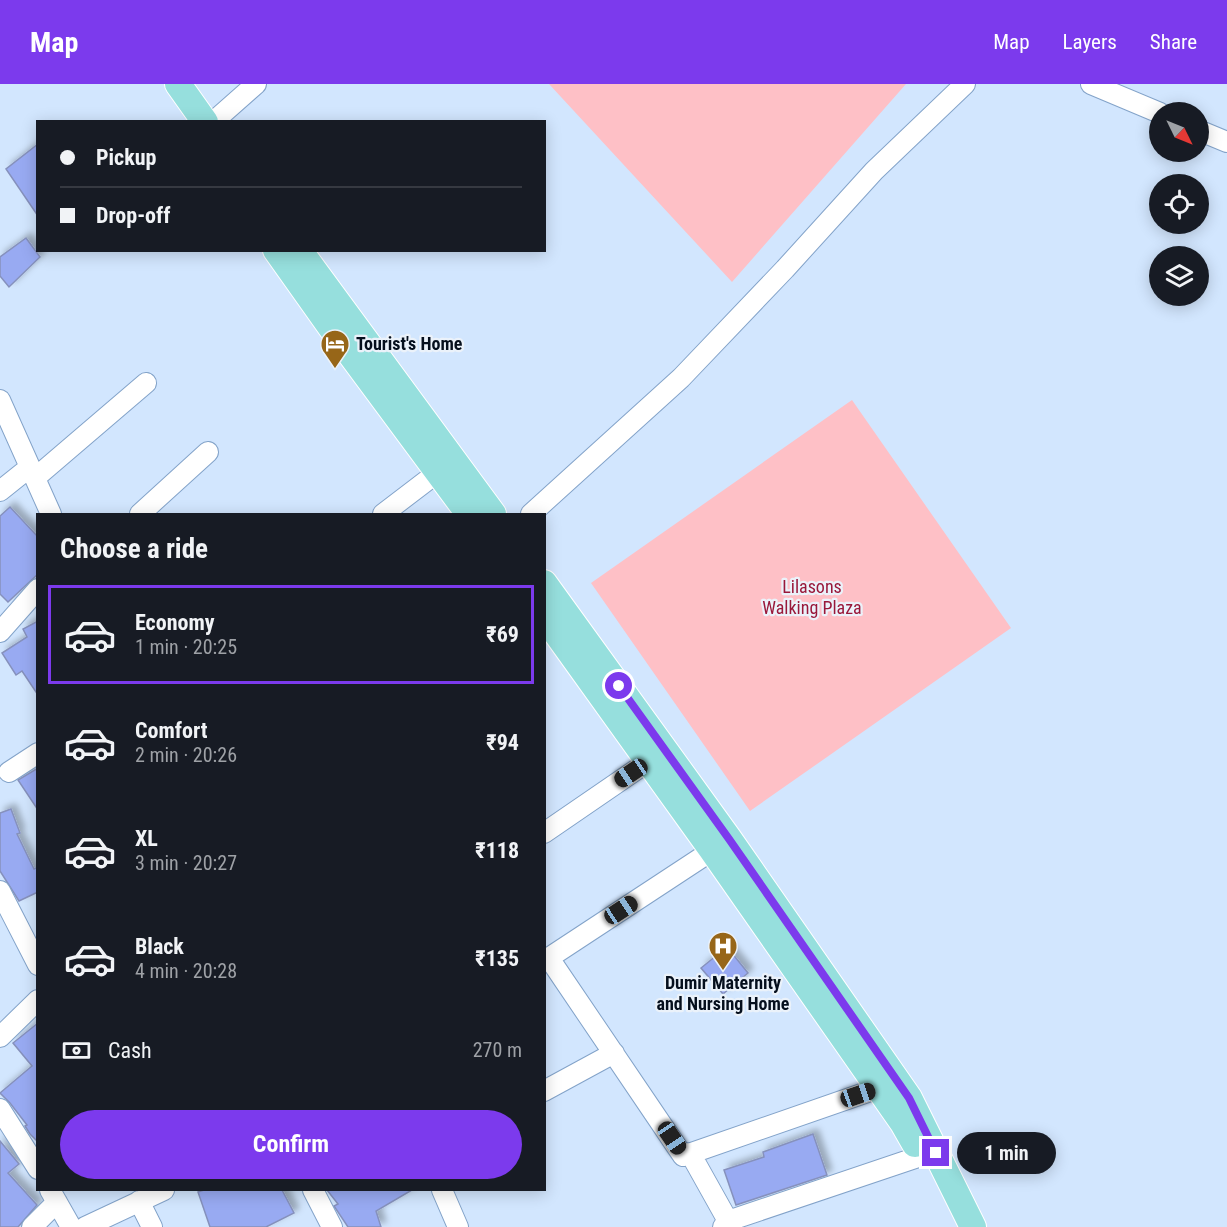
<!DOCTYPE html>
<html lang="en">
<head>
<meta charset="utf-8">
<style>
	:root { --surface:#171b24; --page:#20242c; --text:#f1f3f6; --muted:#9ea1a6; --line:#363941; --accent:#7c3aed }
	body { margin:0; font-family:"Roboto Condensed",sans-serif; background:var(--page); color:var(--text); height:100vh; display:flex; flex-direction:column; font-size:22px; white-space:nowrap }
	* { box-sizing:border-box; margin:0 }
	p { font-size:20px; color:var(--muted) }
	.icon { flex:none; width:33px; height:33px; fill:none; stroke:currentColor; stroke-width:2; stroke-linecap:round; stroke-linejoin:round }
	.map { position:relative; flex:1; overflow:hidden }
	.details { position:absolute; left:36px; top:429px; width:510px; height:678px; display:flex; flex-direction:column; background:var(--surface); border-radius:0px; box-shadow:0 3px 15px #0003 }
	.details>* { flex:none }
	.top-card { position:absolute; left:36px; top:36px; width:510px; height:132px; border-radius:0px; box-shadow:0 3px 15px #0003; display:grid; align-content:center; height:132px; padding:0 24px; background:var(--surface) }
	.needle { width:39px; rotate:133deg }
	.controls { position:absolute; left:1149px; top:18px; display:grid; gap:12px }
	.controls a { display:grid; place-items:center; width:60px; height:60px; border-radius:50%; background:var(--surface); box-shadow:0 3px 15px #0003; font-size:30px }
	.end { position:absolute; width:27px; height:27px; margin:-14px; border:8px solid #7c3aed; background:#fff; box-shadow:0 0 0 3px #fff }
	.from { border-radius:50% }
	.bubble { position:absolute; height:42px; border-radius:21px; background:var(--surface); box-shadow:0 3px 15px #0003; font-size:20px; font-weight:700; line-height:42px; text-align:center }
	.car { position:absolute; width:18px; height:36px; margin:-18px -9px; border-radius:8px; box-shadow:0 0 4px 2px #0007; background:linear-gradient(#222 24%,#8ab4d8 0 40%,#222 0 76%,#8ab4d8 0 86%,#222 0) }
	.top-card b { display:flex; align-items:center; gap:21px; height:57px; font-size:22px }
	.top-card b+b { border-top:2px solid var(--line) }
	.top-card i { width:15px; height:15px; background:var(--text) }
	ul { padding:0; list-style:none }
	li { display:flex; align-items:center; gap:18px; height:99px; margin:0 12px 9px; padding:0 12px; border:3px solid transparent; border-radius:0px }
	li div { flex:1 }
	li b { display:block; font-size:22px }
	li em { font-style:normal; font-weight:700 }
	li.current { border-color:var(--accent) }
	li>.icon { width:54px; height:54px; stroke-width:1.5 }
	h2 { padding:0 24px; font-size:27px; line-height:72px }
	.pay { display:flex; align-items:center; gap:15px; height:66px; padding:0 24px; font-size:22px }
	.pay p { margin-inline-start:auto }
	.button { display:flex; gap:12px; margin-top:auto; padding:12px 24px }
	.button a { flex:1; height:69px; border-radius:36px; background:var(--accent); color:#fff; font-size:24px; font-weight:700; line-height:69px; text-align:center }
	header { display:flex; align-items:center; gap:36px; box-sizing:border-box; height:84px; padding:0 30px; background:var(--accent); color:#fff }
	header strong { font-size:28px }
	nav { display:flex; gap:33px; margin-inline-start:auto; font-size:21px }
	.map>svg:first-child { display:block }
	.green { fill:#fec0c6 }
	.building { fill:#98aaf2; stroke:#8691bc; stroke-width:1.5; filter:url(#shadow) }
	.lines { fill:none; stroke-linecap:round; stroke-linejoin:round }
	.minor-casing { stroke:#83a3c9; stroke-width:22 }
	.major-casing { stroke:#fff; stroke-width:28 }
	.minor { stroke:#fff; stroke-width:20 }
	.major { stroke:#96dfdd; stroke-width:26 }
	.route { stroke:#7c3aed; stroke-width:8 }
	.labels { text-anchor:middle; stroke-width:4.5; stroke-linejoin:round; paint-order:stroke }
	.poi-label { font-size:18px; font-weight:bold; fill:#050f1d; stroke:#ebf2fa; text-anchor:start }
	.park-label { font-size:18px; fill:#99183a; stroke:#ebf2fa }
</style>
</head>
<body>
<header>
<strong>Map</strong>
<nav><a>Map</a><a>Layers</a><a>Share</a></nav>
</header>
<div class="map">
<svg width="1227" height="1143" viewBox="0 0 1227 1143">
	<defs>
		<filter id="shadow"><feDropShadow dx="5" dy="-5" stdDeviation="3" flood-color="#0004"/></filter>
	</defs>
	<rect width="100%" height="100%" fill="#d2e6fe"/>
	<path class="green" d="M549,0h357l-174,198z
		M852,316l159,228 -261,183 -159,-228z"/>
	<path class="building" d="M38,60v72l-32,-47z
		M26,154l14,19 -31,30 -9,-11v-19z
		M10,423l28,30v37l-30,28 -8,-8v-78z
		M38,537v74l-16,-24 -6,4 -14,-22 25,-16 -4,-8z
		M38,684v42l-20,-30z
		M11,725l9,24 -3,1 17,35 4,-2v25l-19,9 -19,-30v-58z
		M727,863l21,26 -25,21 -22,-26z
		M38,939v119l-8,-8 -5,-8 2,-1 -17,-22 -10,-10 32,-27 -19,-23z
		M813,1050l14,41 -91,30 -12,-35 40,-13 -1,-5z
		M0,1057l19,23 -11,9 29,32 -19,22h-18z
		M204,1106h78l12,23 -28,14h-56l-12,-35z
		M327,1106h85l-36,21 5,16h-33l-14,-21 4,-2z"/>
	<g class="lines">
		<g class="minor-casing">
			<path id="minor" d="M1091,0l69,29
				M213,38l43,-38
				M1198,46l29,12
				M0,316l51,114
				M35,394l111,-95
				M0,407l30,-24
				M140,430l68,-62
				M383,430l55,-42
				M531,430l150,-136 104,-109 89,-98 91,-87
				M0,548l38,-43
				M9,688l29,-19
				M544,749l105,-72
				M0,807l38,74
				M549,874l134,198 196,-68
				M544,877l178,-117
				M0,953l38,-37
				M544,1007l70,-38
				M0,1025l38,60
				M690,1069l38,68
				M50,1106l21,37
				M313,1106l19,37
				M442,1106l16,37
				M139,1117l13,26
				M32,1143l25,-25
				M85,1143l79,-37
				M723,1143l5,-6 193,-65"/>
		</g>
		<g class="major-casing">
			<path id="major" d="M178,0l27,38
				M276,166l61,86 132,178
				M299,166l194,264
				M544,499l185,256 180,259 64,129
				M544,532l168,234 191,273 12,21"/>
		</g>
		<use href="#minor" class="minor"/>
		<use href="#major" class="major"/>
	</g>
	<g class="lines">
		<path class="route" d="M619,602l110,153 180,259 27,55"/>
	</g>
	<defs>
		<g id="hotel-pin" transform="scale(1.5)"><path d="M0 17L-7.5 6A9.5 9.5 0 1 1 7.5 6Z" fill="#976618" stroke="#ebf2fa"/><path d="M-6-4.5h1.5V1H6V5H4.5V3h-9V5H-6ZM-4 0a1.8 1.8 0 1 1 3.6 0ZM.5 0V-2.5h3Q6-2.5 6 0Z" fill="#fff"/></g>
		<g id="hospital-pin" transform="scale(1.5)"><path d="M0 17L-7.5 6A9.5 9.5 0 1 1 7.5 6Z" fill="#976618" stroke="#ebf2fa"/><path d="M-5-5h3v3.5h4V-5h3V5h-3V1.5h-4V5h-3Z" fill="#fff"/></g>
	</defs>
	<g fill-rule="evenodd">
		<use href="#hotel-pin" x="335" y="260"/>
		<use href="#hospital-pin" x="723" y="862"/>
	</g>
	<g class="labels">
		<g class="poi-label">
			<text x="356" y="266">Tourist's Home</text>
			<text x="723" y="905" text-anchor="middle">Dumir Maternity<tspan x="723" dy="21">and Nursing Home</tspan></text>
		</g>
		<g class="park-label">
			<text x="812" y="509">Lilasons<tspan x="812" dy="21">Walking Plaza</tspan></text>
		</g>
	</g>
</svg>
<div class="controls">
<a><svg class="needle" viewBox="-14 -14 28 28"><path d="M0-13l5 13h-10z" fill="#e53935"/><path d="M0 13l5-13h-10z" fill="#9ea1a6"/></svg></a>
<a><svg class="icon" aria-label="locate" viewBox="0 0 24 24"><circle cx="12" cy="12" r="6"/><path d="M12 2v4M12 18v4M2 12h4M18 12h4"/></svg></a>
<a><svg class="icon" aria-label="layers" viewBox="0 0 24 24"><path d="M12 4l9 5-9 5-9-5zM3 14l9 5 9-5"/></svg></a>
</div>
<i class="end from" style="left:619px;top:602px"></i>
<i class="end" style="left:936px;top:1069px"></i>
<div class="bubble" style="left:957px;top:1048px;width:99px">1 min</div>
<i class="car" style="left:631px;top:689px;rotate:236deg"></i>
<i class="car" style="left:621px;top:826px;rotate:57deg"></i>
<i class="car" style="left:858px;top:1011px;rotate:71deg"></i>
<i class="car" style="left:672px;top:1054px;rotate:146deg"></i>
<div class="top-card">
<b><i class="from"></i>Pickup</b>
<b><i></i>Drop-off</b>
</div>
<section class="details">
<h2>Choose a ride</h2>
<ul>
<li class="current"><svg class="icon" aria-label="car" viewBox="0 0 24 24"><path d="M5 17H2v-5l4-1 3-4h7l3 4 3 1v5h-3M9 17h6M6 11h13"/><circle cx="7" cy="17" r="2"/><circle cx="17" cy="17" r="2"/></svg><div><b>Economy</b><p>1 min · 20:25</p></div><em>₹69</em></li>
<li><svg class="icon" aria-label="car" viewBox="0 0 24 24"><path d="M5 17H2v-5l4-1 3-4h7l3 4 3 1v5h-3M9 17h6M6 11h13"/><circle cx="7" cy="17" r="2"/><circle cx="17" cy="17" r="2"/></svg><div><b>Comfort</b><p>2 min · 20:26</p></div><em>₹94</em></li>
<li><svg class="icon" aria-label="car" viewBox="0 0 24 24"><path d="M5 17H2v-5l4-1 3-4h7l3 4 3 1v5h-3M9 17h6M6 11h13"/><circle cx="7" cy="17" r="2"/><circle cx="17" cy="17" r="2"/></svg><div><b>XL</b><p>3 min · 20:27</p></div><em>₹118</em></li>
<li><svg class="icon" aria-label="car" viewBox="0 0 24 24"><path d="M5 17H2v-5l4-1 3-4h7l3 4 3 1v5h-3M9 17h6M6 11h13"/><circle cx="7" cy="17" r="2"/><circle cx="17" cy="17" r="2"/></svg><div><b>Black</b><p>4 min · 20:28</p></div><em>₹135</em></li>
</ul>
<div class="pay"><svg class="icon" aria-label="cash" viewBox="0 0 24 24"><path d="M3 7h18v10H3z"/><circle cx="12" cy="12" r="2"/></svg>Cash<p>270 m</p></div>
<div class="button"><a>Confirm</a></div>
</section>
</div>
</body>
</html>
